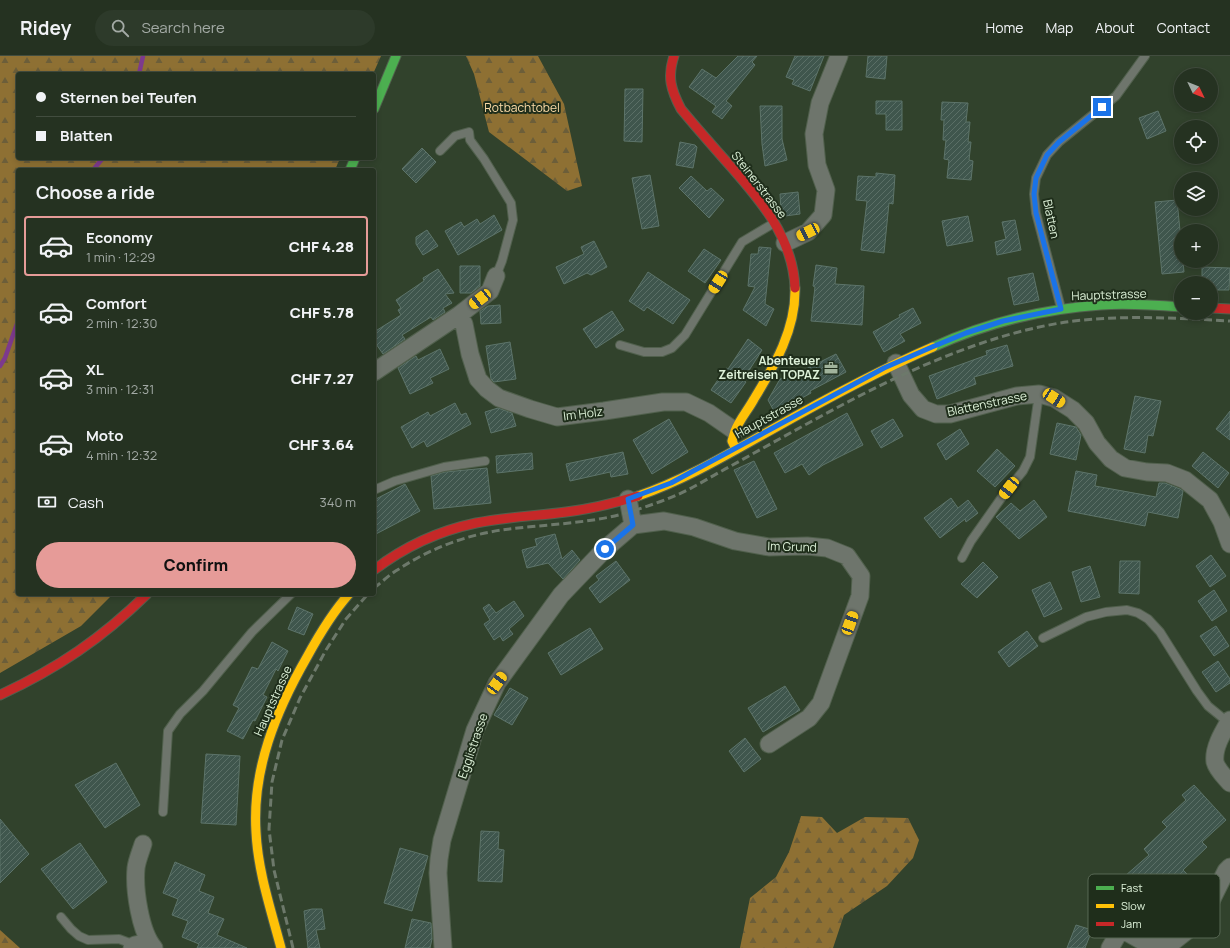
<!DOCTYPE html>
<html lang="en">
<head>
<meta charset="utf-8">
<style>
	:root { --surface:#253221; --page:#2d3a2a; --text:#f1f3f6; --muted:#a3aaa5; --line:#424d3f; --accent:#e69b98 }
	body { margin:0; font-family:Manrope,sans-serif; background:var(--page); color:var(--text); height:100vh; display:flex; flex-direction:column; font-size:15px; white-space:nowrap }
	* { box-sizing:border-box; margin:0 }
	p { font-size:13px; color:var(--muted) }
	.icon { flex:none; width:22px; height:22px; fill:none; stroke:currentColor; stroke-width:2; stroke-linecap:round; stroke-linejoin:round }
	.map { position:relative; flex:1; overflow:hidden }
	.drawer { position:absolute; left:16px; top:112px; width:360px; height:428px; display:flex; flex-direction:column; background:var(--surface); border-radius:4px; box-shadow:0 2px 6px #0003,0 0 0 1px var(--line) }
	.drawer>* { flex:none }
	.banner { position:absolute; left:16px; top:16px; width:360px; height:88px; border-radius:4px; box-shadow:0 2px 6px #0003,0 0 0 1px var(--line); display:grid; align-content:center; height:88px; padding:0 20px; background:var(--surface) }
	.needle { width:26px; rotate:133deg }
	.tools { position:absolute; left:1174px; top:12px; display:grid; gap:8px }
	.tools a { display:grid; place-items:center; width:44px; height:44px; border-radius:50%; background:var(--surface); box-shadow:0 2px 6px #0003,0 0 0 1px var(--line); font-size:20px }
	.end { position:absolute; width:18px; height:18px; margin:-9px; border:5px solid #1a73e8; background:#fff; box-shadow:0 0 0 2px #fff }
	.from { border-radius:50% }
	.car { position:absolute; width:12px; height:24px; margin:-12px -6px; border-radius:5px; box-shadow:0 0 3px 1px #0007; background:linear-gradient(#f5c518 24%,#345 0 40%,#f5c518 0 76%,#345 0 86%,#f5c518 0) }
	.banner b { display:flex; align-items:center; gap:14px; height:38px; font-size:15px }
	.banner b+b { border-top:1px solid var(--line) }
	.banner i { width:10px; height:10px; background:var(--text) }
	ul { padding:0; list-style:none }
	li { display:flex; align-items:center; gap:12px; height:60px; margin:0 8px 6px; padding:0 12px; border:2px solid transparent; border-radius:4px }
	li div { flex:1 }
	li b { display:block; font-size:15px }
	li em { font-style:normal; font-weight:800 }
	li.selected { border-color:var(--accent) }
	li>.icon { width:36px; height:36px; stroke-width:1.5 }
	h2 { padding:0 20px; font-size:18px; line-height:48px }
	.pay { display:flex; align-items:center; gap:10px; height:44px; padding:0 20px; font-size:15px }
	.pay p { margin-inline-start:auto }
	.primary-button { display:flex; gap:8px; margin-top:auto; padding:8px 20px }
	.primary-button a { flex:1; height:46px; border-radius:24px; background:var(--accent); color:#111; font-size:16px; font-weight:800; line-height:46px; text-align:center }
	header { display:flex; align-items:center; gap:24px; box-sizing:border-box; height:56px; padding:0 20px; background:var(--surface); border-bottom:1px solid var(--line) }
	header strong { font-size:19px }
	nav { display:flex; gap:22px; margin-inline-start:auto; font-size:14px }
	.search { width:280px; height:36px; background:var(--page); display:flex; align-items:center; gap:10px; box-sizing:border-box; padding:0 14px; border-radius:22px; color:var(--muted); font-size:15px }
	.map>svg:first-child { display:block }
	.forest { fill:url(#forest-firs) }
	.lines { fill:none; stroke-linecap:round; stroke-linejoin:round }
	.stream { stroke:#7d3a8d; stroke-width:4.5 }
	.building { fill:url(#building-hatch); stroke:#5d746a }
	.lane-casing { stroke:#51604d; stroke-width:10 }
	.street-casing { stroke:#51604d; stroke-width:19 }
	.fast-casing { stroke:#51604d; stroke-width:11 }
	.slow-casing { stroke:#51604d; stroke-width:11 }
	.jam-casing { stroke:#51604d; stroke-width:11 }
	.lane { stroke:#6e756c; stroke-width:8 }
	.street { stroke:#6e756c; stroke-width:17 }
	.fast { stroke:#4caf50; stroke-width:9 }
	.slow { stroke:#ffc107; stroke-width:9 }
	.jam { stroke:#c62828; stroke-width:9 }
	.rail { stroke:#6d796b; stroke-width:3; stroke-dasharray:8 4; stroke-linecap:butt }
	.route { stroke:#1a73e8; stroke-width:5 }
	.labels { text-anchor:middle; stroke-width:4; stroke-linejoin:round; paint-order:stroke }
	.park-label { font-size:12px; fill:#fedda9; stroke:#1f2e1b }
	.street-label { font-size:12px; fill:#ddf1d8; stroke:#1f2e1b }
	.poi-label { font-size:12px; font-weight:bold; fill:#ddf1d8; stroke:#1f2e1b; text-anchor:end }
	.key { fill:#1f2e1b; stroke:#586854; stroke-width:1 }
	.key-label { font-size:11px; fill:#ddf1d8 }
</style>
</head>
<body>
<header>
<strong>Ridey</strong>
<div class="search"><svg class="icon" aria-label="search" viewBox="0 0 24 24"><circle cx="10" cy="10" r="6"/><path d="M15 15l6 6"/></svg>Search here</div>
<nav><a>Home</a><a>Map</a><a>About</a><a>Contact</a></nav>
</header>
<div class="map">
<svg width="1230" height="892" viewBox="0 0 1230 892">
	<defs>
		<pattern id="forest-firs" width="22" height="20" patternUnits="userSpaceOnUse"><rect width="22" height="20" fill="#8e7033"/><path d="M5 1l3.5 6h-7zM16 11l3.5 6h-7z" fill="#6c5e39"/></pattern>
		<pattern id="building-hatch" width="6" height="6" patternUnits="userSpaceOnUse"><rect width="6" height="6" fill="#3f564d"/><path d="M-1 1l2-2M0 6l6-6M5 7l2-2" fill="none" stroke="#5a6f66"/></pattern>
	</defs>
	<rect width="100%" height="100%" fill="#31422c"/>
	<path class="forest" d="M0,0h381l-8,18h-355v84h322l-5,12h-317v424h95l-32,32 -81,47z
		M466,0h72l26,48 18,82 -15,5 -78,-59 -15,-58z
		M801,760l21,1 15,16 28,-16 43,1 11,22 -6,18 -26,28 -43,29 -11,33h-93l10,-50 26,-21 13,-25z
		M0,874l20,18h-20z"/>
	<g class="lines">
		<path class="stream" d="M139,18l4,-18
			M93,114l10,-12
			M0,310l5,-8 13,-37"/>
	</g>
	<path class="building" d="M738,0h19l-5,6 3,3 -29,36 6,5 -10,13 -10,-7 4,-6 -27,-19 13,-18 14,9z
		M795,0h29l-14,35 -18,-7 2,-4 -8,-3z
		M868,0h19l-2,23 -19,-2z
		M625,33h18l-1,53 -18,-1z
		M876,45h26v29h-16v-16h-10z
		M942,46l26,1 -2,19h4l-2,20h3l-2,18 4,1 -2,19 -24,-2 2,-18 -5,-1 2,-19h-3l1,-20h-3z
		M760,50h22v33l5,21 -22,6 -3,-22z
		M1158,55l8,20 -19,8 -8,-21z
		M680,86l15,3 2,2 -4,21 -17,-3z
		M422,92l14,14 -20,21 -14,-14z
		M876,117l19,2 -2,29 -4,-1 -5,50 -23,-3 6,-49 -11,-1 2,-24 18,1z
		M650,119l9,51 -17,3 -10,-51z
		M691,120l16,15 4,-3 13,12 -15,18 -30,-30z
		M798,136l2,22 -15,2 -4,-6 -1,-16z
		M1177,144l4,41v20h2l1,11 -22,2 -7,-72z
		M494,159l8,15 -44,25 -13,-24 16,-9 3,5 13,-8 3,5z
		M968,160l5,25 -26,5 -5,-25z
		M1015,164l6,30 -24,5 -2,-13 11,-3 -4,-17z
		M427,174l11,16 -15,9 -7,-11v-7z
		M594,185l13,26 -16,8 -4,-2 -23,11 -8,-17 28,-13 -3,-7z
		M759,191l12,1 -6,56 9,5 -8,17 -23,-16 12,-23 -7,-1 3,-32h7z
		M704,193l17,11 -16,23 -17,-12z
		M816,209l21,3 -2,16 29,2 -2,39 -51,-4 4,-34 -2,-1z
		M460,210h20v20l-9,7h-11z
		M1202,211l28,1 -1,22h-18v-7h-9z
		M438,213l16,24 -9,1 7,9 -9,5 2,4 -12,8 -2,-3 -29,18 3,4 -22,15 -9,-13v-9l27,-17 -3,-5 3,-2 -5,-8 28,-19 -1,-3z
		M648,216l42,28 -17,24 -26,-17 -3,4 -15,-10z
		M1033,217l6,27 -25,5 -6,-27z
		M500,249l1,18 -20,1 -1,-13 8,-5z
		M913,252l8,15 -21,11 5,7 -21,11 -11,-20 27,-15 -1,-2z
		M612,255l12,19 -28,18 -13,-19z
		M748,283l14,11 -19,30 3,2 -15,21 -20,-13 15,-22 2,1z
		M510,286l6,37 -22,3 -3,-3 -5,-33z
		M1007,289l6,21 -39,11 2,7 -39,15 -8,-23 58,-21 -1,-4z
		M440,293l9,20 -19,9 3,5 -23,11 -12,-26 18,-12 2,4z
		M836,298l10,18 -36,19 1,2 -36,20 -7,-13 12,-21 21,-9 1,1z
		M1135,340l26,5 -8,35 -5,-1 -3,18 -21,-4z
		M455,347l6,12 5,-2 5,11 -44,23 -3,-6 -12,7 -11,-21 27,-15 2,4z
		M498,352l14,5 4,13 -25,7 -6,-21z
		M1230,355v29l-14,-11z
		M847,357l16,32 -40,20 -14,10 -7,-11 -17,9 -11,-20z
		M669,363l19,33 -36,22 -19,-34z
		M893,363l10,17 -22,12 -10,-17z
		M1057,367l19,4 5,8 -5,25 -26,-6z
		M960,373l9,15 -23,16 -9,-16z
		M997,393l18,17 -20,21 -18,-16z
		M623,396l5,22 -17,3 -1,-5 -40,9 -4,-17z
		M1203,396l26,21 -11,15 -26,-22z
		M532,397l1,16 -36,4 -1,-17z
		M754,405l23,48 -20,9 -23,-48z
		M487,412l4,35 -57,6 -3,-33 14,-4z
		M1076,415l21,4 -2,11 61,11 3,-14h6l15,6 3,2 -5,27 -30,-6 -3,14 -77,-15z
		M405,428l15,27 -46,24v-35z
		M951,442l7,10 10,-8 10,13 -12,9 -1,-3 -25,19 -16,-20z
		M1034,444l13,17 -28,22 -23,-22 15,-14 9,8z
		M555,478l7,25 10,-9 8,10 -17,19 -15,-16 -21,5 -5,-18 15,-4 -2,-7z
		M1211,499l15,21 -16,11 -14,-21z
		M616,505l14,19 -30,23 -11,-15 10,-8 -3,-4z
		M1120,505h20l-1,33 -20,-1z
		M983,506l15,15 -21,21 -16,-14z
		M1090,510l10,31 -19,5 -9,-30z
		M1050,526l12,27 -18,8 -12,-27z
		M1214,534l13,21 -15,10 -14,-20z
		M514,545l10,15 -15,13 4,5 -10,7 -3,-5 -6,4 -10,-16 6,-4 -7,-12 6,-4 7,9z
		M297,551l16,7 -9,21 -16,-6z
		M1216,570l13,20 -15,10 -14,-20z
		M590,572l13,21 -42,26 -13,-22z
		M1027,575l11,15 -29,21 -11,-15z
		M272,586l16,9 -10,20 -2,-2 -13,26 4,2 -12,24 -2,-1 -10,19 -16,-8 12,-23 -6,-3 19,-38 6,2z
		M1218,605l12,18v4l-14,9 -14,-20z
		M785,630l15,24 -37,22 -15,-24z
		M510,632l18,10 -16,27 -18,-10z
		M745,682l16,21 -17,13 -15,-21z
		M206,698l34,2 -4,69 -35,-2z
		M116,707l24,42 -35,23 -30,-43z
		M1194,729l32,35 -24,22 5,5 -24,23 5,5 -23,22 4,5 -12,11 -32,-37 24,-21 -5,-6 23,-22 -5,-5 24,-22 -4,-5z
		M0,763l29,35 -29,29z
		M481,775l18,1 -1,17 6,1 -2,32 -24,-1z
		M80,787l27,39 -34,27 -32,-40z
		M400,792l28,8 -16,55 -28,-8z
		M175,806l30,13 -6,16 15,6 -6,16 16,6 -7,16 30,13h-50l2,-4 -17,-7 6,-16 -16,-6 6,-16 -15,-6z
		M312,853h10l3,20 -9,1 4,18h-12l-4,-37z
		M412,863l19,4 1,16 -2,9h-25z
		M1076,869l16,5 -7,18h-18z"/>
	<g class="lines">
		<g class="lane-casing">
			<path id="lane" d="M440,95l15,-15 14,-4 1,8 14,19 27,44 2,17 -11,41 -6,15
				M1061,252l-25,-95 -2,-19 2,-16 11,-23 12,-13 57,-46 29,-40
				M620,289l24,7h18l10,-4 13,-13 57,-93 32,-19
				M374,434l21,-9 49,-14 41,-6
				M962,502l9,-17 31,-44 21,-26 7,-14 9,-63
				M1043,582l43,-21 20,-5 21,-2 11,3 10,6 12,13 37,59 11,15 21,17
				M163,756l5,-81 12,-17 23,-23 49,-59 39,-38
				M61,861l10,12 8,7 9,4 31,-1 16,6"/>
		</g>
		<g class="street-casing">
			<path id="street" d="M785,187l23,-11 15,-17 3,-25 -9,-25 -3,-31 6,-31 19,-47
				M459,259l5,9 6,30 8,25 9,10 12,9 31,11 27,8 47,-6 59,-9h23l23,11 26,18
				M896,307l15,32 12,14 13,5h14l67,-18 22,-2 15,4 19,12 13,13 11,20 14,16 14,9 22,4 20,1 18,7 25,20 12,22 8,22
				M374,316l85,-57 31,-24 6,-15
				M628,443l5,26
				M633,469l31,-4 30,6 41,14 34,6 38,-1 20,2 20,8 14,20 -1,20 -39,107 -12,15 -40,26
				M1230,664c-7,12 -17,28 -15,42 2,8 10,15 15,21
				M143,788c-2,7 -6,16 -7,24 -2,21 4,64 18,80
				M132,892l3,-3 14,-3
				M443,892l-5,-75 1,-14 3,-19 33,-110 22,-47 64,-88 44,-46 28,-24
				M1110,892l11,-19 25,14 16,1 12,-3 24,-19 8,-11 20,-40 4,-4"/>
		</g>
		<g class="fast-casing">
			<path id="fast" d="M374,53l22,-53
				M350,114l5,-12
				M933,291c53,-24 110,-38 168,-42 27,-2 54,0 80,2"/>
		</g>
		<g class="slow-casing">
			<path id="slow" d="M736,393l-4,-8 3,-10c5,-12 13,-21 19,-32 21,-34 42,-70 41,-111
				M638,440c47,-16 90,-42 133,-66 53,-30 106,-59 162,-83
				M281,892c-10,-38 -23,-76 -25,-116 -4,-63 20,-121 51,-175 12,-22 25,-44 42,-63"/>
		</g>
		<g class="jam-casing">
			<path id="jam" d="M674,0c-7,21 -3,34 7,53 14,17 29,34 44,51 33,37 68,76 70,128
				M1211,252l19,1
				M374,514c30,-23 64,-39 102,-47 29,-6 60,-7 90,-11 24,-3 49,-9 72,-16
				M0,639c58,-27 101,-56 147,-101"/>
		</g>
		<use href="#lane" class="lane"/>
		<use href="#street" class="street"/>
		<use href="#fast" class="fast"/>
		<use href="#slow" class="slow"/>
		<use href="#jam" class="jam"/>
		<path class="rail" d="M374,532c8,-6 16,-14 25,-19 30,-20 67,-34 103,-39 42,-6 91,-6 131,-19 15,-5 30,-10 44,-16 18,-8 35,-19 52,-28 38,-21 75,-42 113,-62 70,-37 153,-74 232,-84 52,-6 104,-3 156,0
			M293,892l-19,-78 -5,-41 3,-47 10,-42 18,-42 26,-48 20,-31 22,-25"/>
	</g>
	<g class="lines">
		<path class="route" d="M605,493l28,-24 -5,-26 43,-16 213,-115 48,-21 34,-14 37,-12 58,-12 -25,-96 -2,-19 2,-16 11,-23 12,-13 43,-35"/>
	</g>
	<defs>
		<g id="office-bare" transform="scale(1.08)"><path d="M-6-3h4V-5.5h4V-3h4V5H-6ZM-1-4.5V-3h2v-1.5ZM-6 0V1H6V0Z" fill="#a1b49c" stroke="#1f2e1b" stroke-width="2.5" paint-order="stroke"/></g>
	</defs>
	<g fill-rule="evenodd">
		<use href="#office-bare" x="831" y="312"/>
	</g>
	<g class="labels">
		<g class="park-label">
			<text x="522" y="56">Rotbachtobel</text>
		</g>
		<g class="street-label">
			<text transform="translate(759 129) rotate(52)" y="4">Steinerstrasse</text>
			<text transform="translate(1051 163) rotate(78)" y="4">Blatten</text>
			<text transform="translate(1109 239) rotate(-2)" y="4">Hauptstrasse</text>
			<text transform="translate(987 348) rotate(-12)" y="4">Blattenstrasse</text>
			<text transform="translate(583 358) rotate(-7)" y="4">Im Holz</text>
			<text transform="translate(769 361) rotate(-29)" y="4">Hauptstrasse</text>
			<text transform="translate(792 491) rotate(2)" y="4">Im Grund</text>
			<text transform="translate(273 645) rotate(-66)" y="4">Hauptstrasse</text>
			<text transform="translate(473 690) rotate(-71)" y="4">Egglistrasse</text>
		</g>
		<g class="poi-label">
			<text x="820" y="309">Abenteuer<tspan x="820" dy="14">Zeitreisen TOPAZ</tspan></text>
		</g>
	</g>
	<rect x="1088" y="818" width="132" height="64" rx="6" class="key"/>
	<rect x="1096" y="830" width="18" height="4" fill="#4caf50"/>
	<rect x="1096" y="848" width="18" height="4" fill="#ffc107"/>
	<rect x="1096" y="866" width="18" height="4" fill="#c62828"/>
	<g class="key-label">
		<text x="1121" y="836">Fast</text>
		<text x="1121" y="854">Slow</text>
		<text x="1121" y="872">Jam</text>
	</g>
</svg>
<div class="tools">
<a><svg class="needle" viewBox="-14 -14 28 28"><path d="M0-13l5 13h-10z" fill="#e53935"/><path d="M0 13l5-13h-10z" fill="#a3aaa5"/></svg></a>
<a><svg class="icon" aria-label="locate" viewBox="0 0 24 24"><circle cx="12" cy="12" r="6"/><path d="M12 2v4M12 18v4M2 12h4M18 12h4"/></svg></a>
<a><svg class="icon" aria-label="layers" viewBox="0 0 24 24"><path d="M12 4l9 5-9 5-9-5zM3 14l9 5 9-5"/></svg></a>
<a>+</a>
<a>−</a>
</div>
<i class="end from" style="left:605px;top:493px"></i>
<i class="end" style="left:1102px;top:51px"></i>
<i class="car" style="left:808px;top:176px;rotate:244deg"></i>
<i class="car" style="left:718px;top:226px;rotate:212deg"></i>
<i class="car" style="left:480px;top:243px;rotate:232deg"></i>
<i class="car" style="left:1054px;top:342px;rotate:123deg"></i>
<i class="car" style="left:1009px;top:432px;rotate:218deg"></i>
<i class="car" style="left:850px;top:567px;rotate:20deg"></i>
<i class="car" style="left:497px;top:627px;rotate:36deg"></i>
<div class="banner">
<b><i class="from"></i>Sternen bei Teufen</b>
<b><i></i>Blatten</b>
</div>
<section class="drawer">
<h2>Choose a ride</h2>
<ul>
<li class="selected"><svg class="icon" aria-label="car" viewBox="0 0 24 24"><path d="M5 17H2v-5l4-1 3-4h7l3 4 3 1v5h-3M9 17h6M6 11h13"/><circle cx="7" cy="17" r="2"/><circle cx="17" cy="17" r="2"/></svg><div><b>Economy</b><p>1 min · 12:29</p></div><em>CHF 4.28</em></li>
<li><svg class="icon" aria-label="car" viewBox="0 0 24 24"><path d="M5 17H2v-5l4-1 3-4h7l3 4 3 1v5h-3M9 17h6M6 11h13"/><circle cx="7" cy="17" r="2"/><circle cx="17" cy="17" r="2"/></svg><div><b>Comfort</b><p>2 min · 12:30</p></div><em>CHF 5.78</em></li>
<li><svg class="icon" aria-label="car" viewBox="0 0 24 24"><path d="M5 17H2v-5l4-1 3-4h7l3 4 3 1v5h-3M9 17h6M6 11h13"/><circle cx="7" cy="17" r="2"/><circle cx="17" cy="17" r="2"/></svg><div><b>XL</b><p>3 min · 12:31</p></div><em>CHF 7.27</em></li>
<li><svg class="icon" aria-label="car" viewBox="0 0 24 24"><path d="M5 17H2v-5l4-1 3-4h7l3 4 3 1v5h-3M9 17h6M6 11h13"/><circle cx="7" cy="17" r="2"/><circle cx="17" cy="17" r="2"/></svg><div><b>Moto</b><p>4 min · 12:32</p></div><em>CHF 3.64</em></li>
</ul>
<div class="pay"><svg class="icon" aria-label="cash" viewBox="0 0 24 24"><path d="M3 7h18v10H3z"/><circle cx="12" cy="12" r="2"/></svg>Cash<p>340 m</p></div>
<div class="primary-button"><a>Confirm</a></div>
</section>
</div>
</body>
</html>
